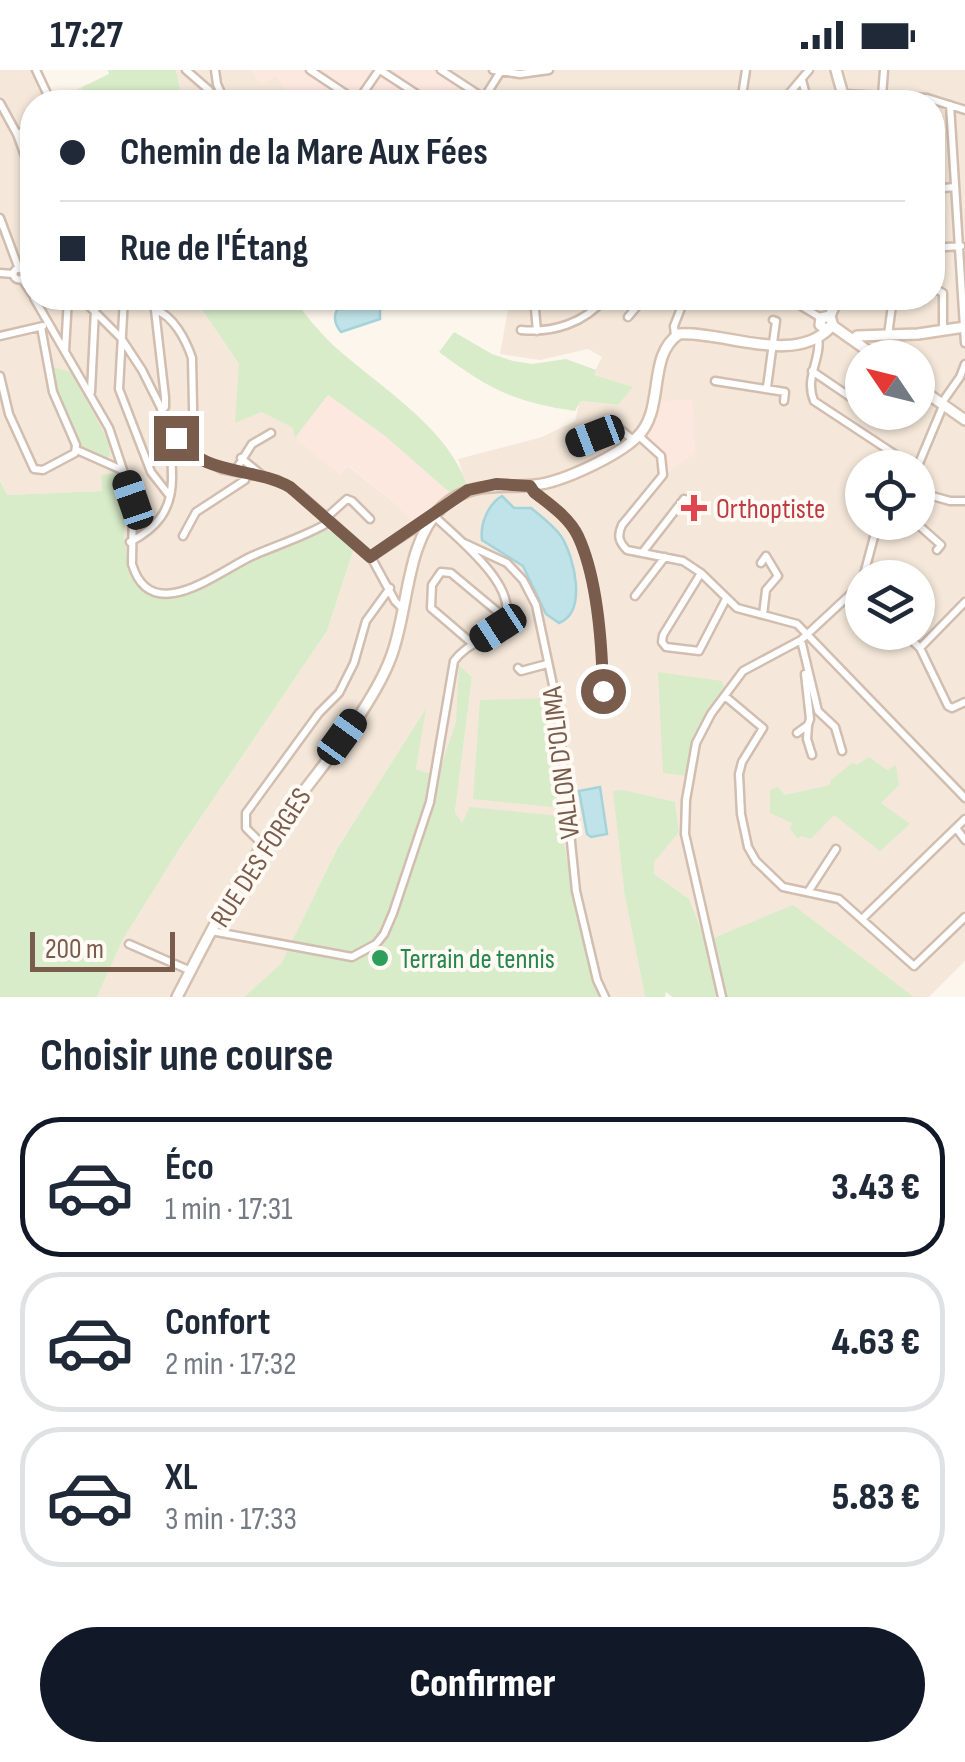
<!DOCTYPE html>
<html lang="fr">
<head>
<meta charset="utf-8">
<style>
	:root { --surface:#fff; --page:#f6f6f7; --text:#1f2937; --muted:#747a83; --line:#e0e1e3; --accent:#111827 }
	body { margin:0; font-family:"Sofia Sans Condensed",sans-serif; background:var(--page); color:var(--text); height:100vh; display:flex; flex-direction:column; font-size:38px; white-space:nowrap }
	* { box-sizing:border-box; margin:0 }
	p { font-size:32px; color:var(--muted) }
	.icon { flex:none; width:55px; height:55px; fill:none; stroke:currentColor; stroke-width:2; stroke-linecap:round; stroke-linejoin:round }
	.map { position:relative; height:927px; overflow:hidden }
	.details { display:flex; flex-direction:column; background:var(--surface); flex:1 }
	.details>* { flex:none }
	.top-card { position:absolute; left:20px; top:20px; width:925px; height:220px; border-radius:40px; box-shadow:0 2px 8px #0004; display:grid; align-content:center; height:220px; padding:0 40px; background:var(--surface) }
	.needle { width:65px; rotate:305deg }
	.controls { position:absolute; left:845px; top:270px; display:grid; gap:20px }
	.controls a { display:grid; place-items:center; width:90px; height:90px; border-radius:50%; background:var(--surface); box-shadow:0 2px 8px #0004; font-size:50px }
	.scale { position:absolute; left:30px; bottom:25px; width:145px; box-sizing:border-box; padding-left:10px; border:5px solid #7a5c4d; border-top:0; font-size:28px; line-height:35px; white-space:nowrap; color:#7a5c4d; -webkit-text-stroke:8px #fffaf3; paint-order:stroke }
	.end { position:absolute; width:45px; height:45px; margin:-22px; border:12px solid #7a5c4d; background:#fff; box-shadow:0 0 0 5px #fff }
	.from { border-radius:50% }
	.car { position:absolute; width:30px; height:60px; margin:-30px -15px; border-radius:12px; box-shadow:0 0 8px 2px #0007; background:linear-gradient(#222 24%,#8ab4d8 0 40%,#222 0 76%,#8ab4d8 0 86%,#222 0) }
	.top-card b { display:flex; align-items:center; gap:35px; height:95px; font-size:38px }
	.top-card b+b { border-top:2px solid var(--line) }
	.top-card i { width:25px; height:25px; background:var(--text) }
	ul { padding:0; list-style:none }
	li { display:flex; align-items:center; gap:30px; height:140px; margin:0 20px 15px; padding:0 20px; border:5px solid var(--line); border-radius:40px }
	li div { flex:1 }
	li b { display:block; font-size:38px }
	li em { font-style:normal; font-weight:800 }
	li.selected { border-color:var(--accent) }
	li>.icon { width:90px; height:90px; stroke-width:1.5 }
	h2 { padding:0 40px; font-size:45px; line-height:120px }
	.cta { display:flex; gap:20px; margin-top:auto; padding:20px 40px }
	.cta a { flex:1; height:115px; border-radius:60px; background:var(--accent); color:#fff; font-size:40px; font-weight:800; line-height:115px; text-align:center }
	.status { display:flex; justify-content:space-between; align-items:center; height:70px; padding:0 50px; background:var(--surface); direction:ltr }
	.status svg { height:28px; fill:currentColor }
	.map>svg:first-child { display:block }
	.residential { fill:#f5e8da; fill-rule:evenodd }
	.commercial { fill:#fde8e0 }
	.green { fill:#d8ecc9 }
	.water { fill:#bfe3e8; stroke:#a5d3da; stroke-width:2.5 }
	.lines { fill:none; stroke-linecap:round; stroke-linejoin:round }
	.street-casing { stroke:#d1beb0; stroke-width:11 }
	.secondary-casing { stroke:#d6c0b0; stroke-width:14 }
	.street { stroke:#fff; stroke-width:6 }
	.secondary { stroke:#fff; stroke-width:9 }
	.route { stroke:#7a5c4d; stroke-width:12 }
	.health-dot { fill:#e0444e; stroke:#fffaf3; stroke-width:4 }
	.leisure-dot { fill:#2e9e5b; stroke:#fffaf3; stroke-width:4 }
	.labels { text-anchor:middle; stroke-width:8; stroke-linejoin:round; paint-order:stroke }
	.health-label { font-size:28px; fill:#be3a42; stroke:#fffaf3; text-anchor:start }
	.street-label { font-size:28px; fill:#7a5c4d; stroke:#fffaf3 }
	.leisure-label { font-size:28px; fill:#27864d; stroke:#fffaf3; text-anchor:start }
</style>
</head>
<body>
<div class="status"><b>17:27</b><svg viewBox="0 0 49 12"><path d="M0 12V9h3v3zM5 12V6h3v6zM10 12V3h3v9zM15 12V0h3v12zM26 1h20v11H26zM47 4h2v5h-2z"/></svg></div>
<div class="map">
<svg width="965" height="927" viewBox="0 0 965 927">
	<rect width="100%" height="100%" fill="#fdf6ec"/>
	<path class="residential" d="M0,0h40l15,30 27,-13 6,15h-56v196h162l45,66 22,48 32,16 48,46 7,-8 46,36 19,20 36,-30 17,-7 -8,-26 84,-22 33,-16 5,-20 37,4 15,-18 -39,-12 9,-18 -14,-8 -48,11 -40,-6 10,-56h422v-196h-749l-7,-32h789v891l-36,36h-15l-121,-91 -87,35 -17,-42 -35,-25 -1,-12 26,-30 -4,-30 -50,95 20,100h-41l-23,-62 -22,-119 -97,8 -7,-12 17,-135 -12,-11 -4,55 -18,55 -22,-7 8,-58 -87,138 -56,116 -37,32h-147l25,-56 56,-90 149,-220 28,-86 -99,10 -88,44 -24,-7 -15,-23 -5,-35 6,-35 -27,-8 -96,4 -7,-16zM862,288h56v54h-56zM658,331l37,52 -27,15 -16,-45zM862,398h56v54h-56zM862,508h56v54h-56z"/>
	<path class="commercial" d="M251,0h181l50,32h-187l-19,-26 -15,9z
		M328,325l57,41 64,56 -36,31 -19,-21 -45,-36 -9,9 -45,-37z
		M692,330l3,53 -28,20v-13l-20,-26 11,-33z"/>
	<path class="green" d="M108,0h68l7,32h-95l-6,-15 27,-13z
		M194,228h98c13,15 26,33 41,47 45,41 114,81 134,140l-18,7 -64,-56 -57,-41 -33,43 -2,-10 -32,-16 -26,11 4,-59z
		M454,262l38,22 21,7 19,3 34,-5 30,11 -2,5 39,12 -15,18 -37,-4 -6,10c-62,-9 -86,-22 -136,-59z
		M52,297l19,5 38,70 1,13 -4,5 -24,-13 -26,-56z
		M119,402l11,27 -6,35 5,35 15,23 23,7 89,-44 72,-25 27,15 -28,86 -149,220 -56,90 -25,56h-97v-517l7,15 95,-4 -1,-16z
		M459,595l13,12 -17,135 7,11 8,-16 89,9 22,119 23,62h-360l37,-33 56,-115 89,-141 -10,61 22,7 18,-55z
		M658,602l64,9 4,12c-23,26 -32,50 -39,83l-24,-3z
		M553,628l8,110 -88,-9 7,-99z
		M869,687l18,13 9,-5 3,20 -18,18 29,21 -30,27 -46,-36 -23,24 -10,-3 -3,3 -8,-10 2,-6 -22,-10v-23l8,-3 7,8 45,-10 1,-5 21,-17 5,2z
		M623,720l52,12 4,30 -25,30v12l35,25 17,42 87,-36 121,92h-242l-6,-5 -1,5h-20l-20,-100 -12,-106z"/>
	<path class="water" d="M349,228h27l4,6v15l-39,13c-11,-13 -6,-26 8,-34z
		M502,426l12,12h17c10,8 22,17 30,28 13,20 27,76 -2,87l-13,-9 -23,-48 -41,-26c-2,-16 6,-36 20,-44z
		M600,717l7,47 -16,3 -4,-3 -8,-43z"/>
	<g class="lines">
		<g class="street-casing">
			<path id="street" d="M36,0l15,32
				M186,0l23,20 7,12
				M215,0l2,14 8,18
				M310,0l48,32
				M380,0l49,32
				M441,0l49,32
				M493,0l27,4 29,-4
				M802,10l6,22
				M843,24l84,4 38,12
				M882,26l2,-26
				M484,28l17,-27
				M357,32l22,-32
				M741,32l5,-32
				M782,32l27,-32
				M0,33l17,31 15,41
				M950,35l15,238
				M17,64l15,-6
				M932,119l23,-2
				M0,148l19,51
				M932,178l29,-2
				M13.5 204a5.5 5.5 0 1 1 11 0a5.5 5.5 0 1 1-11 0Z
				M0,203l13,1
				M22,209l10,15
				M932,217l11,6v37
				M34,228l75,130 24,72 -1,64c19,64 87,7 120,-8 25,-11 51,-19 74,-32l2,-8 19,-17 5,2 18,18
				M81,228l40,40 21,32 34,68 10,12 35,19 56,11 24,15 70,62 24,44 8,8
				M124,228l-5,91 32,83 18,23
				M152,228l3,12c18,5 31,30 37,48l2,98
				M534,228l3,33
				M788,228l33,20
				M155,240l10,87v10l-4,2
				M628,247l16,-19
				M521,260c32,3 64,-7 84,-32
				M888,265l5,-37
				M0,266l43,-10
				M675,266l-1,-10 11,-28
				M818,267c4,22 -14,40 -4,64l85,56 10,11
				M65,281l3,-53
				M812,301l50,34
				M0,306l9,38 25,55 9,1 32,-17 1,-8 -23,-53 -12,-65
				M715,311l70,11 -1,9
				M767,317l9,-66 -3,-1
				M91,322l4,-83
				M941,334l19,-27 5,-13
				M874,342l1,1
				M639,366l22,20 2,19 -41,50c-5,11 -3,17 5,25l56,11 18,12 36,35 60,16 168,174
				M576,374l38,-15h6l13,11
				M77,380l45,20
				M241,388l22,18
				M917,398l26,-62
				M235,401l17,-27 19,-11
				M530,415l4,7c12,9 26,19 35,31 28,34 33,125 34,168
				M918,422l32,9h15
				M915,452l26,23 -4,5
				M183,466l13,-24 49,-32 3,-6
				M130,472c27,-14 42,-32 42,-64 0,-14 -2,-27 4,-40
				M464,473l43,20 16,17 13,25 21,99 19,187 21,89 8,17
				M642,483l42,-54 7,2 -3,4 -6,-2
				M761,493l5,-7 12,20 -12,14 -3,25
				M701,503l-38,62 -1,7 4,5 33,4 27,-52
				M863,508l15,-56
				M635,526l30,-39
				M903,562l17,16 28,58 4,2 13,-6
				M801,570l17,71 17,16 7,24
				M473,574l-42,-36 1,-23 9,-13 10,1 54,45
				M920,578l45,-46
				M518,598l3,3 26,-7
				M726,627l37,31 -21,34 -3,12 2,40 7,33 8,14 27,26 56,12 75,67 51,-49
				M808,656l-1,13 5,16
				M797,663l11,-8 2,-6 -5,-45
				M956,758l9,12
				M263,775l-17,-17v-15l73,-100 20,-20 15,-30 12,-42 24,-33
				M808,822l28,-43
				M862,849l103,-100
				M211,861l141,26 24,-13 8,-10 9,-21 37,-111 24,-141c11,-16 30,-20 44,-33 34,-32 -42,-91 -64,-112l-63,41
				M129,874l62,27
				M722,927l-37,-163 1,-34 10,-57 15,-29 32,-43 58,-31 54,-50 7,-11"/>
		</g>
		<g class="secondary-casing">
			<path id="secondary" d="M836,0l9,32
				M830,246l3,10 -8,3 -5,-4 1,-7 9,-2 8,-18
				M833,256l45,32
				M854,270l3,-4 61,-2 47,-7
				M918,317l47,33
				M177,927c27,-52 52,-104 86,-152 38,-54 106,-129 128,-188 18,-47 14,-114 51,-150 29,-27 57,-18 93,-22 28,-3 82,-29 102,-48 29,-27 9,-81 42,-103 46,-3 112,31 150,-5"/>
		</g>
		<use href="#street" class="street"/>
		<use href="#secondary" class="secondary"/>
	</g>
	<g class="lines">
		<path class="route" d="M176,368c29,39 76,28 114,49l80,70 98,-67 28,-6 34,2 4,6c15,12 35,25 44,44 20,43 24,108 25,155"/>
	</g>
	<path class="health-dot" d="M689 423h10v10h10v10h-10v10h-10v-10h-10v-10h10z"/>
	<circle class="leisure-dot" cx="380" cy="888" r="10"/>
	<g class="labels">
		<g class="health-label">
			<text x="716" y="448">Orthoptiste</text>
		</g>
		<g class="street-label">
			<text transform="translate(560 693) rotate(-97)" y="10">VALLON D'OLIMA</text>
			<text transform="translate(260 787) rotate(-57)" y="10">RUE DES FORGES</text>
		</g>
		<g class="leisure-label">
			<text x="400" y="898">Terrain de tennis</text>
		</g>
	</g>
</svg>
<div class="controls">
<a><svg class="needle" viewBox="-14 -14 28 28"><path d="M0-13l5 13h-10z" fill="#e53935"/><path d="M0 13l5-13h-10z" fill="#747a83"/></svg></a>
<a><svg class="icon" aria-label="locate" viewBox="0 0 24 24"><circle cx="12" cy="12" r="6"/><path d="M12 2v4M12 18v4M2 12h4M18 12h4"/></svg></a>
<a><svg class="icon" aria-label="layers" viewBox="0 0 24 24"><path d="M12 4l9 5-9 5-9-5zM3 14l9 5 9-5"/></svg></a>
</div>
<div class="scale">200 m</div>
<i class="end from" style="left:603px;top:621px"></i>
<i class="end" style="left:176px;top:368px"></i>
<i class="car" style="left:595px;top:366px;rotate:249deg"></i>
<i class="car" style="left:133px;top:430px;rotate:341deg"></i>
<i class="car" style="left:498px;top:558px;rotate:237deg"></i>
<i class="car" style="left:342px;top:667px;rotate:36deg"></i>
<div class="top-card">
<b><i class="from"></i>Chemin de la Mare Aux Fées</b>
<b><i></i>Rue de l'Étang</b>
</div>
</div>
<section class="details">
<h2>Choisir une course</h2>
<ul>
<li class="selected"><svg class="icon" aria-label="car" viewBox="0 0 24 24"><path d="M5 17H2v-5l4-1 3-4h7l3 4 3 1v5h-3M9 17h6M6 11h13"/><circle cx="7" cy="17" r="2"/><circle cx="17" cy="17" r="2"/></svg><div><b>Éco</b><p>1 min · 17:31</p></div><em>3.43 €</em></li>
<li><svg class="icon" aria-label="car" viewBox="0 0 24 24"><path d="M5 17H2v-5l4-1 3-4h7l3 4 3 1v5h-3M9 17h6M6 11h13"/><circle cx="7" cy="17" r="2"/><circle cx="17" cy="17" r="2"/></svg><div><b>Confort</b><p>2 min · 17:32</p></div><em>4.63 €</em></li>
<li><svg class="icon" aria-label="car" viewBox="0 0 24 24"><path d="M5 17H2v-5l4-1 3-4h7l3 4 3 1v5h-3M9 17h6M6 11h13"/><circle cx="7" cy="17" r="2"/><circle cx="17" cy="17" r="2"/></svg><div><b>XL</b><p>3 min · 17:33</p></div><em>5.83 €</em></li>
</ul>
<div class="cta"><a>Confirmer</a></div>
</section>
</body>
</html>
